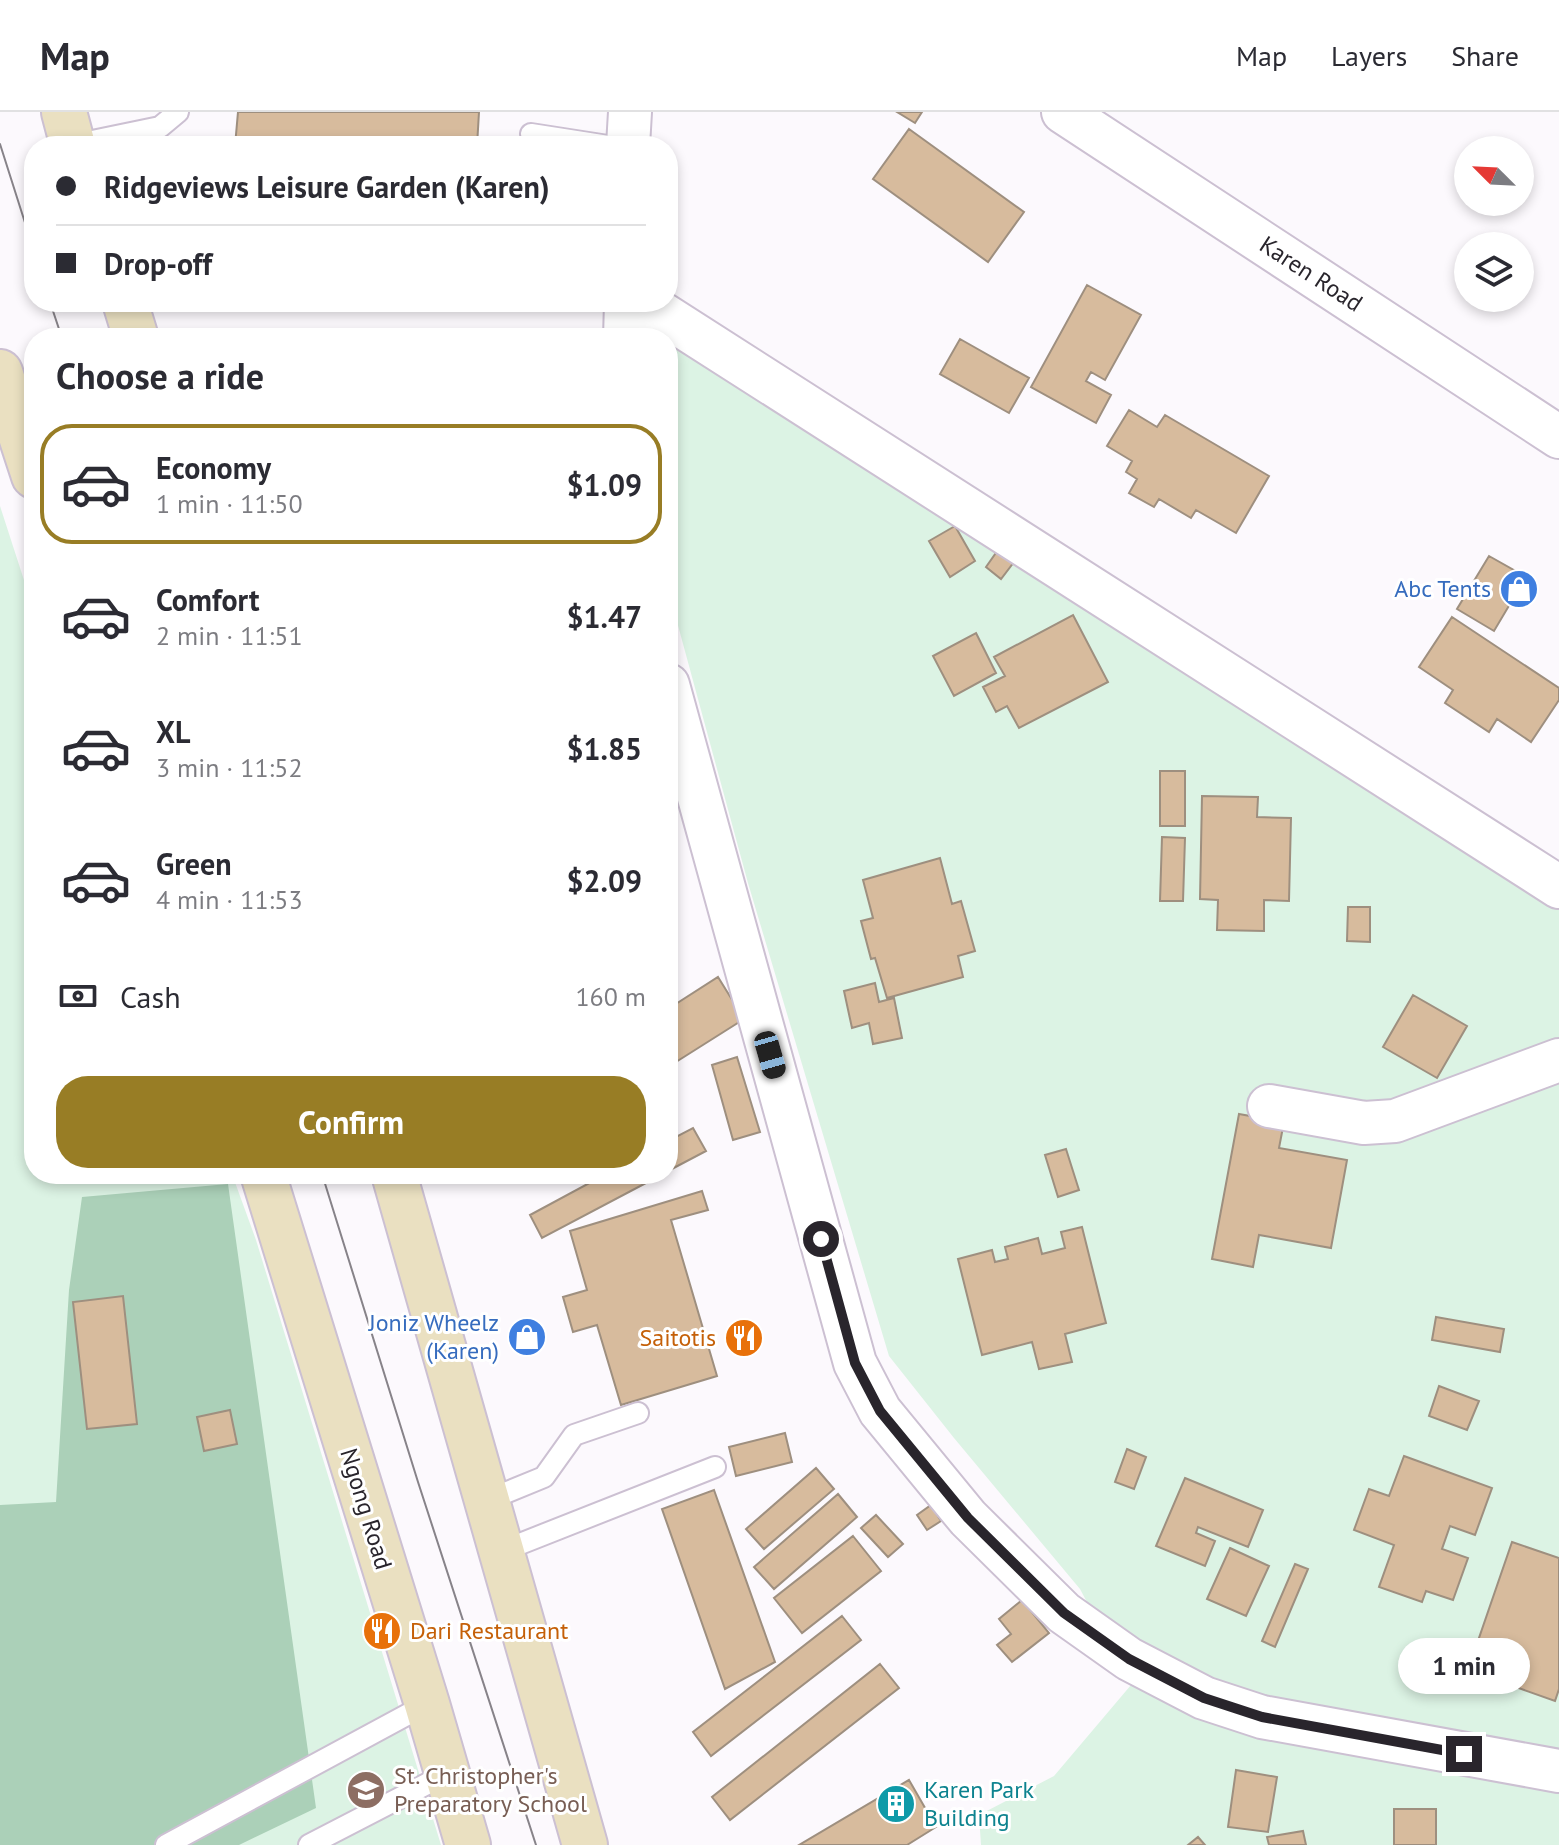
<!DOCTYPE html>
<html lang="en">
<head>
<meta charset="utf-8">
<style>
	:root { --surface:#fff; --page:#f2f2f3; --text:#2b2b33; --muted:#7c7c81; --line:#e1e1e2; --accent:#987d25 }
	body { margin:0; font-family:"PT Sans",sans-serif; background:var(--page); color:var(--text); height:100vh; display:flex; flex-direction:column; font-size:30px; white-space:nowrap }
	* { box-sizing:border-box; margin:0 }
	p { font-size:26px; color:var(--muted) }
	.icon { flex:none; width:44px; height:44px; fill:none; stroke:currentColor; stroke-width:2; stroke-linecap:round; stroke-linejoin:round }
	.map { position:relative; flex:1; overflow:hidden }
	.side { position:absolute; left:24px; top:216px; width:654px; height:856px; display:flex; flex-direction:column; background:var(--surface); border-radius:32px; box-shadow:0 4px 12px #0003 }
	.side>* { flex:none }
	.guide { position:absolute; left:24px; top:24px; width:654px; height:176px; border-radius:32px; box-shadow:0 4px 12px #0003; display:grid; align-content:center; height:176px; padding:0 32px; background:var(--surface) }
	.needle { width:52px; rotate:294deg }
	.controls { position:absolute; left:1454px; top:24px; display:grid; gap:16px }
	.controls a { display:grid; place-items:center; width:80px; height:80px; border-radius:50%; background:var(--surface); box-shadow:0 4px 12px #0003; font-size:40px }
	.end { position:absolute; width:36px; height:36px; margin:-18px; border:10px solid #29252c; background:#fff; box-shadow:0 0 0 4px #fff }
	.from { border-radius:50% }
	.bubble { position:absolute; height:56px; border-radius:28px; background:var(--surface); box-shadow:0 4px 12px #0003; font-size:26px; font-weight:700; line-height:56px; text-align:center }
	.car { position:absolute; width:24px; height:48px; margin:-24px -12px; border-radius:10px; box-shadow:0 0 6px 2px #0007; background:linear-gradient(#222 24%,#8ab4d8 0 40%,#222 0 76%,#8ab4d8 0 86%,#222 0) }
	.guide b { display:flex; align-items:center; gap:28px; height:76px; font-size:30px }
	.guide b+b { border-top:2px solid var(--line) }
	.guide i { width:20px; height:20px; background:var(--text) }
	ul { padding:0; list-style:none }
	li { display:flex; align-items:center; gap:24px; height:120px; margin:0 16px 12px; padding:0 16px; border:4px solid transparent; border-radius:32px }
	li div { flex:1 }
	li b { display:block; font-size:30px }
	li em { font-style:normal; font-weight:700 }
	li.active { border-color:var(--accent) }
	li>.icon { width:72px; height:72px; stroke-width:1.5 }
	h2 { padding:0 32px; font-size:36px; line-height:96px }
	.pay { display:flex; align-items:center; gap:20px; height:88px; padding:0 32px; font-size:30px }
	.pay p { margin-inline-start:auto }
	.button { display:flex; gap:16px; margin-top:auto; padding:16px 32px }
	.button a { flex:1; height:92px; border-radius:32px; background:var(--accent); color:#fff; font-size:32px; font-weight:700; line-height:92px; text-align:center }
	header { display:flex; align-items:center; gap:48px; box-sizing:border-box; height:112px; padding:0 40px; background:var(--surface); border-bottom:2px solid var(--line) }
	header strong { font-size:38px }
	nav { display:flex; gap:44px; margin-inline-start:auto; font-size:28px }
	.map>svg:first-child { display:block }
	.green { fill:#dcf3e4 }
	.forest { fill:#abd0b8 }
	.building { fill:#d7bb9d; stroke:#9e8f7f; stroke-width:2 }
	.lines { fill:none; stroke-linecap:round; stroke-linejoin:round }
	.service-casing { stroke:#ccc0d2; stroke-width:24 }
	.minor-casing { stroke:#ccc0d2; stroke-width:46 }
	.secondary-casing { stroke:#ccc0d2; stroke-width:48 }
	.service { stroke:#fff; stroke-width:20 }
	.minor { stroke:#fff; stroke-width:42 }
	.secondary { stroke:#eae0c1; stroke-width:44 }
	.tram { stroke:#878389; stroke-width:2 }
	.route { stroke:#29252c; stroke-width:10 }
	.labels { text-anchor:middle; stroke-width:6; stroke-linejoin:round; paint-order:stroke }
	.street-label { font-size:24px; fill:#29252c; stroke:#fff }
	.shop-label { font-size:24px; fill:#366cbe; stroke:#fff; text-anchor:end }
	.food-label { font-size:24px; fill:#c56008; stroke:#fff; text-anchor:end }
	.education-label { font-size:24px; fill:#785e54; stroke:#fff; text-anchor:start }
	.culture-label { font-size:24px; fill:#0d838f; stroke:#fff; text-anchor:start }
</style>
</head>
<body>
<header>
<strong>Map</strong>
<nav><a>Map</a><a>Layers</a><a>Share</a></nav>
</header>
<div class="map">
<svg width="1559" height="1733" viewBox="0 0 1559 1733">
	<rect width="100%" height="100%" fill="#fcf9fd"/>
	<path class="green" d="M668,226l891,571v936h-578l-2,-30 75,-39 77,-91 -51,-96 -126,-151 -65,-82 -141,-473 -75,-276 -5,-61z
		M0,394l34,105v563h198l24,66 185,605h-441z"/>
	<path class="forest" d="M228,1072l88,624 -77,37h-239v-340l56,-3 13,-212 13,-93z"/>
	<path class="building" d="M238,0h241l-2,34h-242z
		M897,0h25l-7,11z
		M909,17l115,83 -36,50 -115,-83z
		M1087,173l54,30 -36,65 -14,-8 -5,9 25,14 -15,28 -65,-36z
		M960,227l69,39 -20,35 -69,-39z
		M1129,298l28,17 8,-12 104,61 -33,57 -40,-23 -5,8 -32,-19 -5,8 -25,-14 8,-14 -11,-7 6,-11 -25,-15z
		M955,414l20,35 -25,16 -21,-36z
		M998,438l16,12 -13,17 -15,-12z
		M1489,444l37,21 -32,54 -37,-22z
		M1073,503l35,67 -89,46 -12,-22 -11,6 -13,-25 22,-11 -11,-19z
		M1452,505l107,71v12l-28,42 -34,-23 -8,13 -44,-29 8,-13 -34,-23z
		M976,521l20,40 -42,23 -21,-40z
		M1160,659h25v55h-25z
		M1202,684l56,1 -1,20 34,1 -2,83 -25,-1v31l-47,-1 1,-30 -18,-1z
		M1162,725l23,1 -2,63h-23z
		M940,746l12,46 9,-3 14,50 -17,5 5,21 -76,21 -12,-40 -4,1 -10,-38 12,-3 -10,-38z
		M1348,795h22v35l-23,-1z
		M718,865l26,42 -76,48v-58z
		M875,871l4,19 15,-4 8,40 -29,6 -4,-21 -17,5 -8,-37z
		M1413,883l54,31 -30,52 -54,-31z
		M737,945l23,75 -27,8 -21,-75z
		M1239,1002l45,8 -5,26 68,12 -16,88 -72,-13 -6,32 -41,-8z
		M693,1016l13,23 -38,20v-30z
		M1066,1037l13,41 -21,7 -13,-42z
		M606,1062h57l-121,64 -12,-23z
		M702,1079l6,19 -37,10 46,156 -96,29 -24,-80 -24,7 -10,-35 24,-7 -17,-59z
		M1082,1115l24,96 -41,11 7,28 -33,7 -7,-27 -50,13 -24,-96 34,-9 3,12 13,-3 -3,-12 33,-9 4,16 23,-6 -4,-16z
		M123,1184l14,128 -50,5 -14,-127z
		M1436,1205l68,12 -4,23 -68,-12z
		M1439,1274l40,15 -12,29 -38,-14z
		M230,1298l7,34 -33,7 -7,-34z
		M785,1321l7,29 -56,14 -7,-29z
		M1127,1337l19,8 -12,32 -19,-7z
		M1404,1344l88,32 -17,47 -25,-9 -8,23 26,9 -15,42 -27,-9 -4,11 -43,-15 15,-42 -40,-15 15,-41 20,7z
		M816,1356l18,21 -70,60 -18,-20z
		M1185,1366l78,32 -15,37 -50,-20 -2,6 19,8 -10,25 -49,-20z
		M714,1378l61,172 -50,27 -63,-180z
		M838,1382l19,23 -83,72 -20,-22z
		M931,1393l10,16 -14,9 -10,-15z
		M876,1403l27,29 -15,13 -27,-29z
		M853,1424l28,35 -79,62 -28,-35z
		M1512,1430l47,16v131l-4,12 -87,-31z
		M1230,1436l39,18 -23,50 -39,-17z
		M1295,1452l13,5 -33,78 -13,-6z
		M1022,1488l27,33 -37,29 -15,-17 14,-11 -12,-15z
		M842,1504l19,24 -150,116 -18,-24z
		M880,1552l19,24 -169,132 -18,-23z
		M1236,1658l41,7 -9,55 -40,-5z
		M909,1668l27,47 -29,18h-108z
		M1394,1697h42v36h-42z
		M1303,1719l3,14h-37l-2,-8z
		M1198,1725l7,8h-17z"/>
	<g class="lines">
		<g class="service-casing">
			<path id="service" d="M531,22l77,12
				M73,33l87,-18 18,-15
				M488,1388l56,-23 30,-42 64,-22
				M502,1439l213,-84
				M166,1733l261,-141
				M309,1733l137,-71"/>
		</g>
		<g class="minor-casing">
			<path id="minor" d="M1063,0l496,325
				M628,34l2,-34
				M644,190l915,585
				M625,226l1,-36
				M668,573l187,678 25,48 88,107 96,95 65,46 75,39 58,19 297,54
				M1269,994l95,17 31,-2 164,-61"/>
		</g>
		<g class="secondary-casing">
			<path id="secondary" d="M64,0l9,34
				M125,190l11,36
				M0,260l34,104
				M263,1062l164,530 41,141
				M394,1062l191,671"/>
		</g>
		<use href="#service" class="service"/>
		<use href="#minor" class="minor"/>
		<use href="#secondary" class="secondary"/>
		<path class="tram" d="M0,32l34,107
			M50,190l12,36
			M322,1062l96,308 118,363"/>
	</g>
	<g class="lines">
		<path class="route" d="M821,1127l34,124 25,48 88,107 96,95 65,46 75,39 58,19 202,37"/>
	</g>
	<defs>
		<g id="shop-disc" transform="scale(2)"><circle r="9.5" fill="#3f7fe0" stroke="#fff"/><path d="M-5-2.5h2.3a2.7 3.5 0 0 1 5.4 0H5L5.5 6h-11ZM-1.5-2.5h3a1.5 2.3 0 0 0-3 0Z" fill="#fff"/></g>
		<g id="restaurant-disc" transform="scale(2)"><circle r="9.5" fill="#e8710a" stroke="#fff"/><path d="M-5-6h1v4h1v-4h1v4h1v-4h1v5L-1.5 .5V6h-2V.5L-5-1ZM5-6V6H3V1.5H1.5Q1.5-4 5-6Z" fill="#fff"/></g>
		<g id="school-disc" transform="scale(2)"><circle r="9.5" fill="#8d6e63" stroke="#fff"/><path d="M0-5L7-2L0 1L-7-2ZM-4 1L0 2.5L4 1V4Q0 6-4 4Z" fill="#fff"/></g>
		<g id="building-disc" transform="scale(2)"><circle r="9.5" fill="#0f9aa8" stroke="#fff"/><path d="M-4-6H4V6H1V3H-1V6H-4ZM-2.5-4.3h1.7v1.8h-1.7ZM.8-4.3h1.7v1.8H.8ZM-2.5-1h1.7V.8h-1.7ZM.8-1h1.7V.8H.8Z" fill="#fff"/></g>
	</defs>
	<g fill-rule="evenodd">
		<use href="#shop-disc" x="1519" y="477"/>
		<use href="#shop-disc" x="527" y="1225"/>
		<use href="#restaurant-disc" x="744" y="1226"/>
		<use href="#restaurant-disc" x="382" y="1519"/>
		<use href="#school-disc" x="366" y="1678"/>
		<use href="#building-disc" x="896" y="1692"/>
	</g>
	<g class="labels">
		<g class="street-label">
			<text transform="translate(1311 162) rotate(33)" y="8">Karen Road</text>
			<text transform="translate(366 1397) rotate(73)" y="8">Ngong Road</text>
		</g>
		<g class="shop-label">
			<text x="1491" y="485">Abc Tents</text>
			<text x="499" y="1219">Joniz Wheelz<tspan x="499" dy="28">(Karen)</tspan></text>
		</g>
		<g class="food-label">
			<text x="716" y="1234">Saitotis</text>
			<text x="410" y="1527" text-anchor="start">Dari Restaurant</text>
		</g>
		<g class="education-label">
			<text x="394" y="1672">St. Christopher's<tspan x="394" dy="28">Preparatory School</tspan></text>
		</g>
		<g class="culture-label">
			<text x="924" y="1686">Karen Park<tspan x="924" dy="28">Building</tspan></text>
		</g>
	</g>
</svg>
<div class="controls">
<a><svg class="needle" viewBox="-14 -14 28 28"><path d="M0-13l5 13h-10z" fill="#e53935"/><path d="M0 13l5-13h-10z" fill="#7c7c81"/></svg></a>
<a><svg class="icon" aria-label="layers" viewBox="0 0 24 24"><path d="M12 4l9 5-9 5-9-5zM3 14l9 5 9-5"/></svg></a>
</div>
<i class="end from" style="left:821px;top:1127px"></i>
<i class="end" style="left:1464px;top:1642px"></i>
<div class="bubble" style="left:1398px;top:1526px;width:132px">1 min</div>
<i class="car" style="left:770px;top:943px;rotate:164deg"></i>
<div class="guide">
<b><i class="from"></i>Ridgeviews Leisure Garden (Karen)</b>
<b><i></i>Drop-off</b>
</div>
<section class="side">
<h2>Choose a ride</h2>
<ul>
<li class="active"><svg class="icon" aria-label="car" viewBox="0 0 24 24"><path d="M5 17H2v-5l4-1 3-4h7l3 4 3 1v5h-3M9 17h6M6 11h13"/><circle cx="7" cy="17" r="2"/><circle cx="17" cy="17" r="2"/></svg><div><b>Economy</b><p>1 min · 11:50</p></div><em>$1.09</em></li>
<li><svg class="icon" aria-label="car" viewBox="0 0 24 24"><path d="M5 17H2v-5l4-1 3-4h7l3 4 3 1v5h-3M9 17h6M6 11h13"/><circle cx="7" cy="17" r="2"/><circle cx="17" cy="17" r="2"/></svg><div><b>Comfort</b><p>2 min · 11:51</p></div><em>$1.47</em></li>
<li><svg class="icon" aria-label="car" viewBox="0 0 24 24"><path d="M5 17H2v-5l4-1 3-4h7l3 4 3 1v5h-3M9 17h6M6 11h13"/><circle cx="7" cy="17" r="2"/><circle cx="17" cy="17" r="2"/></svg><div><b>XL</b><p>3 min · 11:52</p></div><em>$1.85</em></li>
<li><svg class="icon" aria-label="car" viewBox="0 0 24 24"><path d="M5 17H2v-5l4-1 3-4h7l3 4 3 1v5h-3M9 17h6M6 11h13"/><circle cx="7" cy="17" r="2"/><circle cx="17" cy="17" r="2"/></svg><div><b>Green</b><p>4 min · 11:53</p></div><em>$2.09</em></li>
</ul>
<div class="pay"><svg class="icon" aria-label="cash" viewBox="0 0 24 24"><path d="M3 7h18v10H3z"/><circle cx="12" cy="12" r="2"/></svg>Cash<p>160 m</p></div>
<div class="button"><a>Confirm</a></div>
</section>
</div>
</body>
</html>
